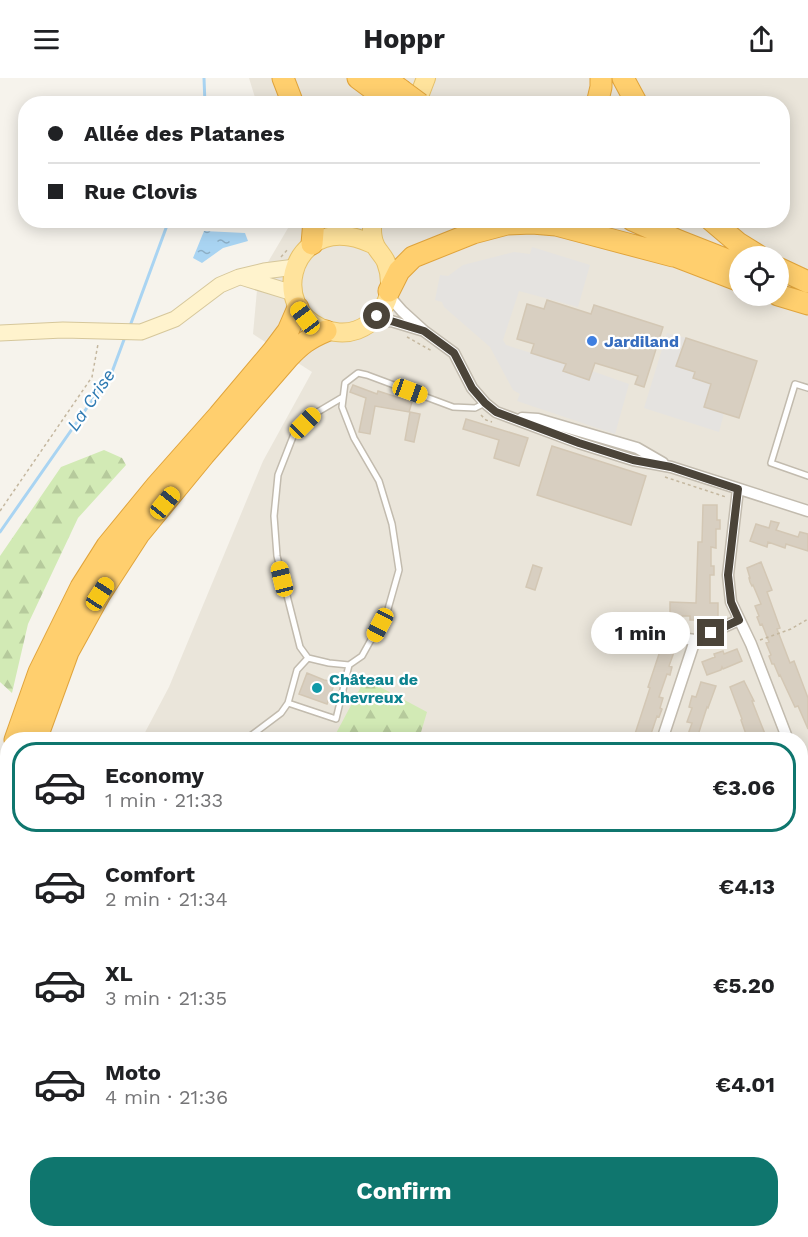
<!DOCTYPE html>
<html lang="en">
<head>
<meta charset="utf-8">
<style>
	:root { --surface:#fff; --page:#f6f6f6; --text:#202124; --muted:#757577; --line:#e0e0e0; --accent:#0f766e }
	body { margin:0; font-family:"Work Sans",sans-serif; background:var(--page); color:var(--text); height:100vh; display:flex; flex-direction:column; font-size:22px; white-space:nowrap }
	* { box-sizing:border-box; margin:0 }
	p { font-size:20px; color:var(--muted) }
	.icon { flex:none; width:33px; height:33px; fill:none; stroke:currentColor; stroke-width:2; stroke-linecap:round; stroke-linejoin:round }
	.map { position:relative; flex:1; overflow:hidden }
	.details { position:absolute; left:0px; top:654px; width:808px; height:506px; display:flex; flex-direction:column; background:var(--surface); border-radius:24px 24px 0 0; box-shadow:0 3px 15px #0003 }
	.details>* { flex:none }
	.banner { position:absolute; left:18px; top:18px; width:772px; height:132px; border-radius:24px; box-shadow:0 3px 15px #0003; display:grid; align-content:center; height:132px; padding:0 30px; background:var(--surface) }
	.fabs { position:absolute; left:729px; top:168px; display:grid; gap:12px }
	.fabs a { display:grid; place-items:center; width:60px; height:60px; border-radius:50%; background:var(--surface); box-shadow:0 3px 15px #0003; font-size:30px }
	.end { position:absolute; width:27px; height:27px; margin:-14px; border:8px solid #4b4439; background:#fff; box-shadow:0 0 0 3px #fff }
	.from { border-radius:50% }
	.bubble { position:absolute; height:42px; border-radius:21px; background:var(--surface); box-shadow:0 3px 15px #0003; font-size:20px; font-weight:700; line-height:42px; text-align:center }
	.car { position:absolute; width:18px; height:36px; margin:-18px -9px; border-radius:8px; box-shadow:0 0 4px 2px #0007; background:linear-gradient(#f5c518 24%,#345 0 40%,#f5c518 0 76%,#345 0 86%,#f5c518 0) }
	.banner b { display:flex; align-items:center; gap:21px; height:57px; font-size:22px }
	.banner b+b { border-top:2px solid var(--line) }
	.banner i { width:15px; height:15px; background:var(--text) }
	ul { padding:10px 0 0; list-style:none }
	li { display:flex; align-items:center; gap:18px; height:90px; margin:0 12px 9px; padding:0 18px; border:3px solid transparent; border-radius:24px }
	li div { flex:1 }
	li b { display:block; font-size:22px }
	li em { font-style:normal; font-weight:700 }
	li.active { border-color:var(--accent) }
	li>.icon { width:54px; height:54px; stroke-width:1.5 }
	.cta { display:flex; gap:12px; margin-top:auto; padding:12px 30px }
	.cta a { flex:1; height:69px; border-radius:24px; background:var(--accent); color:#fff; font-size:24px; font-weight:700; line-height:69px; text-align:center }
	header { display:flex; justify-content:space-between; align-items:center; height:78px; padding:0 30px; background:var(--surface); font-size:27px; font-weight:700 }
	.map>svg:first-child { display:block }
	.residential { fill:#eae5da; fill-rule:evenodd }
	.green { fill:#d2eab5 }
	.forest { fill:url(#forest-firs) }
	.parking { fill:#e5e3e0 }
	.water { fill:url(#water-ripples) }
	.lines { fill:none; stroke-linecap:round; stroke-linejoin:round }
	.stream { stroke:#a9d4f2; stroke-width:3 }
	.building { fill:#d8cfc1; stroke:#d3c7b4; stroke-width:1.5 }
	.lane-casing { stroke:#c2bbae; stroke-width:8 }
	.street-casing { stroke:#c2bbae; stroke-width:13 }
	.secondary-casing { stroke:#d6c79b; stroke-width:17 }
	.primary-casing { stroke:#e6c16a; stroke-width:20 }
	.highway-casing { stroke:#e0a43c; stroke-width:23 }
	.path { stroke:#c4b79f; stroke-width:1.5; stroke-dasharray:3 3; stroke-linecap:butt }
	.lane { stroke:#fff; stroke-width:5 }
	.street { stroke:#fff; stroke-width:10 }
	.secondary { stroke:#fff3cd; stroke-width:15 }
	.primary { stroke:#ffe39c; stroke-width:18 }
	.highway { stroke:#ffcf6e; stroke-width:21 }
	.highway-bridge-casing { stroke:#e0a43c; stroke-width:23; stroke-linecap:butt }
	.highway-bridge { stroke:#ffcf6e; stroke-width:21 }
	.route { stroke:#4b4439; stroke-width:8 }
	.shop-dot { fill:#3f7fe0; stroke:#fff; stroke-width:2 }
	.culture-dot { fill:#0f9aa8; stroke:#fff; stroke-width:2 }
	.labels { text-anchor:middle; stroke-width:4.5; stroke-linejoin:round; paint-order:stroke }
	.shop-label { font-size:16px; font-weight:bold; fill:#366cbe; stroke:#fff; text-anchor:start }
	.culture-label { font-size:16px; font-weight:bold; fill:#0d838f; stroke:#fff; text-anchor:start }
	.water-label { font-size:18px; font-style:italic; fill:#2e7ab2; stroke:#fff }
</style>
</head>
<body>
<header><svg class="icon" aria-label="menu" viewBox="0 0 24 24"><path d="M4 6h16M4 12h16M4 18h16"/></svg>Hoppr<svg class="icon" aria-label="share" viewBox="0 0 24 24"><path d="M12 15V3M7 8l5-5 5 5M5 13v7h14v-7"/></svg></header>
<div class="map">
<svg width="808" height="1159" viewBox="0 0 808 1159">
	<defs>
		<pattern id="forest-firs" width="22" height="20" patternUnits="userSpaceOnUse" patternTransform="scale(1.5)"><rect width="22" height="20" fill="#d2eab5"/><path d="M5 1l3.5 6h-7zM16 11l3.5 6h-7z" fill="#b6ca9c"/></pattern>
		<pattern id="water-ripples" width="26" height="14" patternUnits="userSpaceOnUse" patternTransform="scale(1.5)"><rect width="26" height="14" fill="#a9d4f2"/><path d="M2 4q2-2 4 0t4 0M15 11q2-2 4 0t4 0" fill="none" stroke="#8caec5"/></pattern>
	</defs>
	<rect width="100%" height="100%" fill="#f6f3ec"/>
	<path class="residential" d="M249,0h559v1159h-351l-9,-7h353v-490h-660l28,-53 94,-226 49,-89 -59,-38 5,-55 33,-56 -1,-2 493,-1v-116h-526zM740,178h38v40h-38z"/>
	<path class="green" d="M243,1152h205l9,7h-206z"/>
	<path class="forest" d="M104,372l18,8 4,7 -48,53 -50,106 -16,69 -12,-11v-126l61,-89z
		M365,601l62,33 -8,27h-86z"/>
	<path class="parking" d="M532,169l58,18 -12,42 -59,-16 -16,49 3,5 60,19 -3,7 26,9 3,-9 37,13 -14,50 -98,-33 3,-7 -7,-4 -23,-43 -46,-40 -2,-5 -7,-2 5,-25 8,1 15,-11 51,-13 16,2z
		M667,255l19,5 -9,28 18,6 -2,6 18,6 -7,23 20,6 -5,19 -75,-24z"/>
	<path class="water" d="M204,153l41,2 3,8 -25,7 -21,15 -9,-5z"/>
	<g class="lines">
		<path class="stream" d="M204,0l1,26
			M130,248l39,-106
			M0,454l112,-160 13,-35
			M229,1152l9,7"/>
	</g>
	<path class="building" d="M547,222l44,14 3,-9 69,22 -19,60 -9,-3 3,-8 -43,-13 -6,17 -26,-9 3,-7 -35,-11 3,-9 -17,-5 10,-35 17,5z
		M686,260l71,23 -18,57 -35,-11 7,-23 -18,-6 2,-6 -19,-6z
		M353,307l24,9 1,-3 34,11 -3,10 -34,-6 -5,28 -11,-2 7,-34 -16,-6z
		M410,334l10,2 -6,28 -9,-2z
		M466,341l62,19 -9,28 -25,-8 5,-18 -36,-11z
		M552,368l94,30 -15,49 -94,-30z
		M703,427h14v15h3v9h-4v19l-5,-1v19h3v9h-4v28h8v14h-19v3h-9v-4h-20v-14l26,1 2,-61h4z
		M771,443l8,2 -3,7 22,7 2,-5 8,2v17l-22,-7 -1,4 -17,-6 -1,5 -17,-6 6,-17 13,4z
		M761,484l11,28 -5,2 13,36 -3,1 13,34 4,-2 14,37v31l-10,-23 -3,1 -15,-32 -1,1 -5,-12h-2l-3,-8 2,-1 -5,-12 3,-1 -7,-18 -2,1 -3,-8 2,-1 -4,-10 6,-2 -8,-19 -1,1 -2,-4 -1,-4h1l-3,-10z
		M533,487l9,3 -7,22 -9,-3z
		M653,554l13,4 -2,9 -13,-4z
		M661,570l13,4 -5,14 3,1 -2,8 -3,-1 -8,23 4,1 -3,10 2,1 -3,8 -2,-1 -8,24h-16l17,-52 -2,-1z
		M737,571l5,12 -19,8 -1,-2 -1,3 -14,5 -5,-13 13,-5 -1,-3 9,-3 1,3z
		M307,595l17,7 11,2 -8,22 -28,-10z
		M744,603l10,20h-2l13,33 -2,1 2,5h-17l-7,-20 1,-1 -12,-32z
		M701,604l15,4 -8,22 -1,-1 -8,25 17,6v2h-30l6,-17 -5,-1 5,-14 -3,-1 3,-11 4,1z"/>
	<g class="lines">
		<g class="lane-casing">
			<path id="lane" d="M808,310l-13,-4 -24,79 37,13
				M343,319l-27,16 -22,21 -16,41 -4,41 3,40 23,91 8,11 21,5 20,2 13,-9 26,-47 11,-39 -7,-46 -13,-43 -25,-43 -12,-31 3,-24 13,-10 9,2 86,32 22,1 10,-5
				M308,580l-11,12 -9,33 48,16 13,-54
				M245,662l36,-27 7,-10"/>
		</g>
		<g class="street-casing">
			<path id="street" d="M388,217l14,16 22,20 30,22 18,35 13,15 11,9 83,31 54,17 38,7 137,44
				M371,244l20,-1 30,9
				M522,340l16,1 99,29 26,15
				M738,411l-10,86 3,27 20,42 37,96
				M673,559l22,3
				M662,662l33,-100 44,-20
				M801,694l7,18
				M801,954l7,-17
				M801,1066l7,31
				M731,1152l1,7
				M603,1159l7,-7"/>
		</g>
		<g class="secondary-casing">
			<path id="secondary" d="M241,199l52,16
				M0,255l63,-3 78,2 34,-13 45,-34 19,-8 25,-6 31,-4"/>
		</g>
		<g class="primary-casing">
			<path id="primary" d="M416,26l10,-26
				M373,142c-2,9 -1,20 3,27 3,5 8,10 10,15 4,10 5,21 3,32 -4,16 -16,30 -32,36 -11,4 -25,3 -36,-2 -49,-22 -31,-96 23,-92 11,0 21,5 31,9"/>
		</g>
		<g class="highway-casing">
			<path id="highway" d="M283,0l10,26
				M358,0l35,26
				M385,0l16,12
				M623,0l14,26
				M597,26l4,-17v-9
				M632,142l47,21 61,24
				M711,142l27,23 21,13
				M312,166l2,-24
				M662,173l78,30
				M778,190l30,14
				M389,213l10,-20 14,-14 60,-24 34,-9 25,-1 24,2 117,31
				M778,217l30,9
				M15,662l24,-68 42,-85 26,-41 50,-61 62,-70 54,-64 15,-20 10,-23
				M36,662l32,-88 32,-58 39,-60 65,-79 84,-97c12,-13 21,-20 38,-27
				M0,721l8,-32
				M0,828l4,-40 4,-17
				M0,972l4,37 4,16
				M0,1066l8,27
				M27,1152l3,7"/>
		</g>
		<path class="path" d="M281,179l7,-8
			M407,259l25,14
			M481,337l5,5 6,2
			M665,399l61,20
			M0,433l92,-134 6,-33
			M760,562l31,-11 17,-10"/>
		<use href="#lane" class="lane"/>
		<use href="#street" class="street"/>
		<use href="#secondary" class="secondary"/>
		<use href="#primary" class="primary"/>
		<use href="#highway" class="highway"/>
		<g class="highway-bridge-casing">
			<path id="highway-bridge" d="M401,12l19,14"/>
		</g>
		<use href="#highway-bridge" class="highway-bridge"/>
	</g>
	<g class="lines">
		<path class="route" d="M377,238l-6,6 20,-1 33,10 30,22 18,35 13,15 11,9 83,31 54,17 38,7 67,22 -10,86 3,27 8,18 -28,13"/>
	</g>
	<circle class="shop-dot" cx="592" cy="263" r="6"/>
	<circle class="culture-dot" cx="317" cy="610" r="6"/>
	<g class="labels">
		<g class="shop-label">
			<text x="604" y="269">Jardiland</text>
		</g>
		<g class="culture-label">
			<text x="329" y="607">Château de<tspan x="329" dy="18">Chevreux</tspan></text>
		</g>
		<g class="water-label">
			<text transform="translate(91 322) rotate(-56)" y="6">La Crise</text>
		</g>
	</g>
</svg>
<div class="fabs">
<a><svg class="icon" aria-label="locate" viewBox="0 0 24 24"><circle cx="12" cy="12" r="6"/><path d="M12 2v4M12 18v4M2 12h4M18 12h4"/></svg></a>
</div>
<i class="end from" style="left:377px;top:238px"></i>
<i class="end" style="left:711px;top:555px"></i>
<div class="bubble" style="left:591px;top:534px;width:99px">1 min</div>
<i class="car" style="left:305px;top:240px;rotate:323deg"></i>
<i class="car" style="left:410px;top:313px;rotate:110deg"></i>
<i class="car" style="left:305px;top:345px;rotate:45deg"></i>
<i class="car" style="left:165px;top:425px;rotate:39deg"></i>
<i class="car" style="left:282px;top:501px;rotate:346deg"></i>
<i class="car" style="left:100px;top:516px;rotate:33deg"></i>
<i class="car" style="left:380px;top:547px;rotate:208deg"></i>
<div class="banner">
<b><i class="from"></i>Allée des Platanes</b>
<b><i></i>Rue Clovis</b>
</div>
<section class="details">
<ul>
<li class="active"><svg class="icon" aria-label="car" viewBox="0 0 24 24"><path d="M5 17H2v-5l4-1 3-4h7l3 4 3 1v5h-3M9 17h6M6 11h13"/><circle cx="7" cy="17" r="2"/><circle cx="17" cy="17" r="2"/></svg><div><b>Economy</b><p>1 min · 21:33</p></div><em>€3.06</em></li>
<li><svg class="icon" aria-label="car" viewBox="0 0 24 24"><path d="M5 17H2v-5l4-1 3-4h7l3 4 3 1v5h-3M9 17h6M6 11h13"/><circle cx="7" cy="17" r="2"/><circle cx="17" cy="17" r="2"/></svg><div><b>Comfort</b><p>2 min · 21:34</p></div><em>€4.13</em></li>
<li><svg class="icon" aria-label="car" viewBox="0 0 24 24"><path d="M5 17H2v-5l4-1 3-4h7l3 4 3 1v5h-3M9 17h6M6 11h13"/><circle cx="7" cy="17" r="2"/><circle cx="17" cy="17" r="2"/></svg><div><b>XL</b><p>3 min · 21:35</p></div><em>€5.20</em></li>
<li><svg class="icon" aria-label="car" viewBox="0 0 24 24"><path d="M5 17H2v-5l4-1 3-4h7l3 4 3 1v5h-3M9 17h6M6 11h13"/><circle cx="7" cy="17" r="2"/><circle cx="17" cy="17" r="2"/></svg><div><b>Moto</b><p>4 min · 21:36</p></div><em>€4.01</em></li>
</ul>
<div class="cta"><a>Confirm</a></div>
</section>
</div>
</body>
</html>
